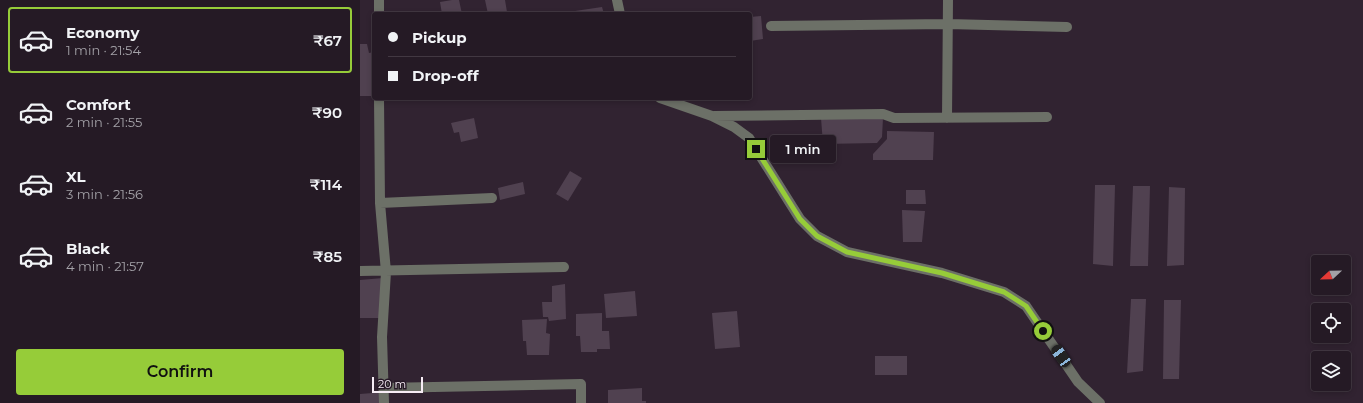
<!DOCTYPE html>
<html lang="en">
<head>
<meta charset="utf-8">
<style>
	:root { --surface:#251a25; --page:#312732; --text:#f1f3f6; --muted:#a3a1a7; --line:#423842; --accent:#96cc39 }
	body { margin:0; font-family:Montserrat,sans-serif; background:var(--page); color:var(--text); height:100vh; display:flex; flex-direction:column; font-size:15px; white-space:nowrap }
	* { box-sizing:border-box; margin:0 }
	p { font-size:13px; color:var(--muted) }
	.icon { flex:none; width:22px; height:22px; fill:none; stroke:currentColor; stroke-width:2; stroke-linecap:round; stroke-linejoin:round }
	.map { position:relative; flex:1; overflow:hidden }
	.sheet { display:flex; flex-direction:column; background:var(--surface); width:360px }
	.sheet>* { flex:none }
	.top-card { position:absolute; left:12px; top:12px; width:380px; height:88px; border-radius:4px; box-shadow:0 2px 6px #0003,0 0 0 1px var(--line); display:grid; align-content:center; height:88px; padding:0 16px; background:var(--surface) }
	.needle { width:26px; rotate:248deg }
	.buttons { position:absolute; left:951px; top:255px; display:grid; gap:8px }
	.buttons a { display:grid; place-items:center; width:40px; height:40px; border-radius:4px; background:var(--surface); box-shadow:0 2px 6px #0003,0 0 0 1px var(--line); font-size:20px }
	.scale { position:absolute; left:12px; bottom:10px; width:51px; box-sizing:border-box; padding-left:4px; border:2px solid #f7edf6; border-top:0; font-size:11px; line-height:14px; white-space:nowrap; color:#f7edf6; -webkit-text-stroke:3px #271927; paint-order:stroke }
	.end { position:absolute; width:18px; height:18px; margin:-9px; border:5px solid #96cc39; background:#111; box-shadow:0 0 0 2px #111 }
	.from { border-radius:50% }
	.bubble { position:absolute; height:28px; border-radius:4px; background:var(--surface); box-shadow:0 2px 6px #0003,0 0 0 1px var(--line); font-size:13px; font-weight:600; line-height:28px; text-align:center }
	.car { position:absolute; width:12px; height:24px; margin:-12px -6px; border-radius:5px; box-shadow:0 0 3px 1px #0007; background:linear-gradient(#222 24%,#8ab4d8 0 40%,#222 0 76%,#8ab4d8 0 86%,#222 0) }
	.top-card b { display:flex; align-items:center; gap:14px; height:38px; font-size:15px }
	.top-card b+b { border-top:1px solid var(--line) }
	.top-card i { width:10px; height:10px; background:var(--text) }
	ul { padding:7px 0 0; list-style:none }
	li { display:flex; align-items:center; gap:12px; height:66px; margin:0 8px 6px; padding:0 8px; border:2px solid transparent; border-radius:4px }
	li div { flex:1 }
	li b { display:block; font-size:15px }
	li em { font-style:normal; font-weight:600 }
	li.current { border-color:var(--accent) }
	li>.icon { width:36px; height:36px; stroke-width:1.5 }
	.action { display:flex; gap:8px; margin-top:auto; padding:8px 16px }
	.action a { flex:1; height:46px; border-radius:4px; background:var(--accent); color:#111; font-size:16px; font-weight:600; line-height:46px; text-align:center }
	main { display:flex; flex:1; min-height:0 }
	.map>svg:first-child { display:block }
	.building { fill:#504150 }
	.lines { fill:none; stroke-linecap:round; stroke-linejoin:round }
	.minor { stroke:#6c7067; stroke-width:10 }
	.route { stroke:#96cc39; stroke-width:5 }
</style>
</head>
<body>
<main>
<section class="sheet">
<ul>
<li class="current"><svg class="icon" aria-label="car" viewBox="0 0 24 24"><path d="M5 17H2v-5l4-1 3-4h7l3 4 3 1v5h-3M9 17h6M6 11h13"/><circle cx="7" cy="17" r="2"/><circle cx="17" cy="17" r="2"/></svg><div><b>Economy</b><p>1 min · 21:54</p></div><em>₹67</em></li>
<li><svg class="icon" aria-label="car" viewBox="0 0 24 24"><path d="M5 17H2v-5l4-1 3-4h7l3 4 3 1v5h-3M9 17h6M6 11h13"/><circle cx="7" cy="17" r="2"/><circle cx="17" cy="17" r="2"/></svg><div><b>Comfort</b><p>2 min · 21:55</p></div><em>₹90</em></li>
<li><svg class="icon" aria-label="car" viewBox="0 0 24 24"><path d="M5 17H2v-5l4-1 3-4h7l3 4 3 1v5h-3M9 17h6M6 11h13"/><circle cx="7" cy="17" r="2"/><circle cx="17" cy="17" r="2"/></svg><div><b>XL</b><p>3 min · 21:56</p></div><em>₹114</em></li>
<li><svg class="icon" aria-label="car" viewBox="0 0 24 24"><path d="M5 17H2v-5l4-1 3-4h7l3 4 3 1v5h-3M9 17h6M6 11h13"/><circle cx="7" cy="17" r="2"/><circle cx="17" cy="17" r="2"/></svg><div><b>Black</b><p>4 min · 21:57</p></div><em>₹85</em></li>
</ul>
<div class="action"><a>Confirm</a></div>
</section>
<div class="map">
<svg width="1003" height="403" viewBox="0 0 1003 403">
	<rect width="100%" height="100%" fill="#312331"/>
	<path class="building" d="M92,0h7l3,14h-20l-2,-12z
		M125,0h20l2,12 -19,2z
		M242,7l2,7h-28l-1,-3z
		M401,16l2,23 -13,2v-24z
		M0,44h7l2,9 5,-1v44h-14z
		M114,118l4,20 -17,4 -2,-10 -5,1 -3,-10z
		M461,118h62l-1,19 -5,6 -54,1z
		M527,131l47,1 -1,28h-60v-6l14,-15z
		M210,171l12,7 -14,23 -12,-7z
		M163,182l2,12 -25,6 -2,-12z
		M735,185h20l-2,81 -20,-2z
		M773,186h17l-2,80h-18z
		M809,187l16,1 -1,77 -17,1z
		M546,190h19l1,14h-20z
		M542,210l23,1 -3,31h-19z
		M23,278l-3,40h-20v-38z
		M205,284l1,35 -17,2 -1,-4h-5l-1,-15h10v-16z
		M275,291l2,25 -31,2 -2,-24z
		M771,299h15l-3,72 -16,2z
		M804,300h17l-2,79h-16z
		M377,311l3,36 -25,2 -3,-36z
		M242,313v18h7l1,18h-13v3h-16l-1,-16h-4v-22z
		M187,319l-1,14 4,1 -1,21h-22l-1,-14h-3l-1,-21z
		M515,356h32v19h-32z
		M282,388v13h4v2h-38v-13z
		M25,392l1,11h-26v-9z"/>
	<g class="lines">
		<path class="minor" d="M19,0v14
			M257,0l3,14
			M411,26l177,-2 119,3
			M19,98l1,105 6,69 -4,65 2,66
			M300,98l52,18 22,11 15,11 51,81 17,17 30,16 95,21 62,19 22,14 52,76 22,21
			M354,116l169,-2 11,4 153,-1
			M587,118l1,-118
			M20,203l112,-5
			M0,271l204,-4
			M23,388l198,-4v19"/>
	</g>
	<g class="lines">
		<path class="route" d="M396,149l44,70 17,17 30,16 95,21 62,19 22,14 17,25"/>
	</g>
</svg>
<div class="buttons">
<a><svg class="needle" viewBox="-14 -14 28 28"><path d="M0-13l5 13h-10z" fill="#e53935"/><path d="M0 13l5-13h-10z" fill="#a3a1a7"/></svg></a>
<a><svg class="icon" aria-label="locate" viewBox="0 0 24 24"><circle cx="12" cy="12" r="6"/><path d="M12 2v4M12 18v4M2 12h4M18 12h4"/></svg></a>
<a><svg class="icon" aria-label="layers" viewBox="0 0 24 24"><path d="M12 4l9 5-9 5-9-5zM3 14l9 5 9-5"/></svg></a>
</div>
<div class="scale">20 m</div>
<i class="end from" style="left:683px;top:331px"></i>
<i class="end" style="left:396px;top:149px"></i>
<div class="bubble" style="left:410px;top:135px;width:66px">1 min</div>
<i class="car" style="left:701px;top:356px;rotate:325deg"></i>
<div class="top-card">
<b><i class="from"></i>Pickup</b>
<b><i></i>Drop-off</b>
</div>
</div>
</main>
</body>
</html>
